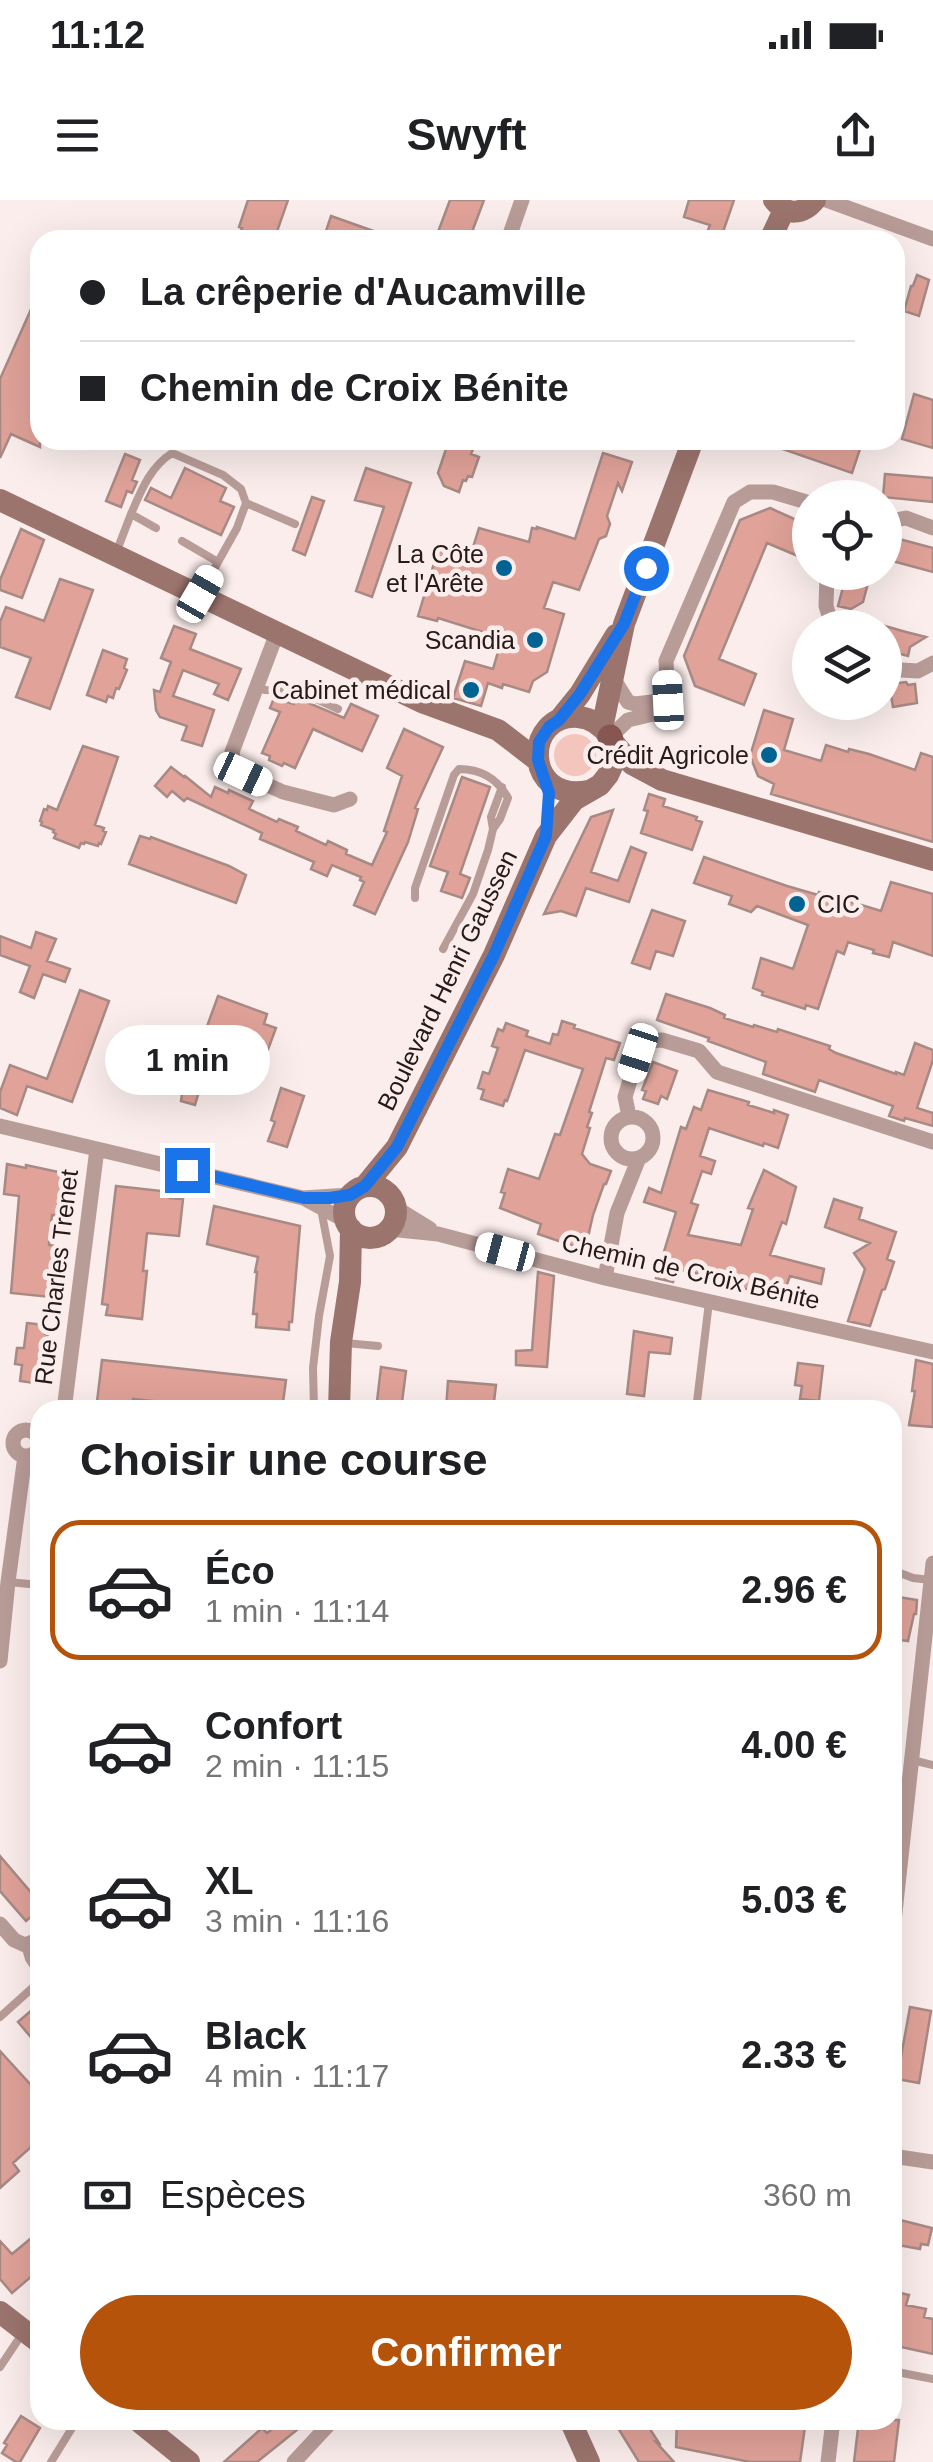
<!DOCTYPE html>
<html lang="fr">
<head>
<meta charset="utf-8">
<style>
	:root { --surface:#fff; --page:#f2f2f2; --text:#202124; --muted:#757577; --line:#e0e0e0; --accent:#b45309 }
	body { margin:0; font-family:Arial,sans-serif; background:var(--page); color:var(--text); height:100vh; display:flex; flex-direction:column; font-size:38px; white-space:nowrap }
	* { box-sizing:border-box; margin:0 }
	p { font-size:32px; color:var(--muted) }
	.icon { flex:none; width:55px; height:55px; fill:none; stroke:currentColor; stroke-width:2; stroke-linecap:round; stroke-linejoin:round }
	.map { position:relative; flex:1; overflow:hidden }
	.panel { position:absolute; left:30px; top:1200px; width:872px; height:1030px; display:flex; flex-direction:column; background:var(--surface); border-radius:30px; box-shadow:0 10px 40px #0002 }
	.panel>* { flex:none }
	.hud { position:absolute; left:30px; top:30px; width:875px; height:220px; border-radius:30px; box-shadow:0 10px 40px #0002; display:grid; align-content:center; height:220px; padding:0 50px; background:var(--surface) }
	.controls { position:absolute; left:792px; top:280px; display:grid; gap:20px }
	.controls a { display:grid; place-items:center; width:110px; height:110px; border-radius:50%; background:var(--surface); box-shadow:0 10px 40px #0002; font-size:50px }
	.end { position:absolute; width:45px; height:45px; margin:-22px; border:12px solid #1a73e8; background:#fff; box-shadow:0 0 0 5px #fff }
	.from { border-radius:50% }
	.bubble { position:absolute; height:70px; border-radius:35px; background:var(--surface); box-shadow:0 10px 40px #0002; font-size:32px; font-weight:700; line-height:70px; text-align:center }
	.car { position:absolute; width:30px; height:60px; margin:-30px -15px; border-radius:12px; box-shadow:0 0 8px 2px #0007; background:linear-gradient(#fff 24%,#345 0 40%,#fff 0 76%,#345 0 86%,#fff 0) }
	.hud b { display:flex; align-items:center; gap:35px; height:95px; font-size:38px }
	.hud b+b { border-top:2px solid var(--line) }
	.hud i { width:25px; height:25px; background:var(--text) }
	ul { padding:0; list-style:none }
	li { display:flex; align-items:center; gap:30px; height:140px; margin:0 20px 15px; padding:0 30px; border:5px solid transparent; border-radius:30px }
	li div { flex:1 }
	li b { display:block; font-size:38px }
	li em { font-style:normal; font-weight:700 }
	li.active { border-color:var(--accent) }
	li>.icon { width:90px; height:90px; stroke-width:1.5 }
	h2 { padding:0 50px; font-size:45px; line-height:120px }
	.pay { display:flex; align-items:center; gap:25px; height:110px; padding:0 50px; font-size:38px }
	.pay p { margin-inline-start:auto }
	.action { display:flex; gap:20px; margin-top:auto; padding:20px 50px }
	.action a { flex:1; height:115px; border-radius:60px; background:var(--accent); color:#fff; font-size:40px; font-weight:700; line-height:115px; text-align:center }
	.status { display:flex; justify-content:space-between; align-items:center; height:70px; padding:0 50px; background:var(--surface); direction:ltr }
	.status svg { height:28px; fill:currentColor }
	header { display:flex; justify-content:space-between; align-items:center; height:130px; padding:0 50px; background:var(--surface); font-size:45px; font-weight:700 }
	.map>svg:first-child { display:block }
	.green { fill:#f4c5bd }
	.building { fill:#e0a299; stroke:#a88a85; stroke-width:2.5 }
	.lines { fill:none; stroke-linecap:round; stroke-linejoin:round }
	.lane { stroke:#b89c98; stroke-width:8 }
	.street { stroke:#b89c98; stroke-width:15 }
	.secondary { stroke:#9b746d; stroke-width:22 }
	.primary { stroke:#865750; stroke-width:25 }
	.route { stroke:#1a73e8; stroke-width:12 }
	.poi-dot { fill:#006392; stroke:#faedeb; stroke-width:4 }
	.labels { text-anchor:middle; stroke-width:9; stroke-linejoin:round; paint-order:stroke }
	.poi-label { font-size:25px; fill:#251a18; stroke:#faedeb; text-anchor:end }
	.street-label { font-size:25px; fill:#251a18; stroke:#faedeb }
</style>
</head>
<body>
<div class="status"><b>11:12</b><svg viewBox="0 0 49 12"><path d="M0 12V9h3v3zM5 12V6h3v6zM10 12V3h3v9zM15 12V0h3v12zM26 1h20v11H26zM47 4h2v5h-2z"/></svg></div>
<header><svg class="icon" aria-label="menu" viewBox="0 0 24 24"><path d="M4 6h16M4 12h16M4 18h16"/></svg>Swyft<svg class="icon" aria-label="share" viewBox="0 0 24 24"><path d="M12 15V3M7 8l5-5 5 5M5 13v7h14v-7"/></svg></header>
<div class="map">
<svg width="933" height="2262" viewBox="0 0 933 2262">
	<rect width="100%" height="100%" fill="#faedeb"/>
	<path class="green" d="M554 555a21 21 0 1 1 42 0a21 21 0 1 1-42 0Z"/>
	<path class="building" d="M248,0h40l-14,40h-36l4,-12 -3,-1z
		M450,0h34l-15,40h-34z
		M689,0h45l-12,35 -14,-5 2,-5 -26,-8z
		M331,16l62,22v2h-70z
		M917,75l12,5 -10,36 -15,-5 7,-25h2z
		M40,89v158l-29,-13 -11,24v-79z
		M914,194l19,6v48l-31,-9z
		M449,240h28l-6,14 8,3 -7,20 -4,-1 -2,5 -3,-1 -4,12 -15,-6 -6,-13z
		M763,240h100l-11,33 -90,-31z
		M603,253l29,9 -10,29 -4,-8 -11,33 3,8 -4,12 -7,3 -20,51 -26,-8 -9,26 20,6 -17,58 -14,9 -4,11 -26,-8 -1,4 -14,-5 -7,23 -28,-8 12,-37 28,8 9,-31 -64,-20 -1,3 -19,-5 20,-66 31,10 10,-32 50,14 3,-14 5,1v-2l38,12z
		M125,254l15,6 -8,20 5,2 -5,11 -5,-2 -6,16 -15,-6z
		M185,268l41,20 -6,13 14,6 -13,28 -76,-35 6,-12 20,10z
		M366,268l45,15 -39,114 -16,-6 28,-84 -29,-7z
		M885,274l48,4v24l-50,-5z
		M312,297l12,4 -19,54 -12,-5z
		M770,308l40,18v35l-43,-18 -48,116 37,15 -12,31 -49,-19 -11,-30 56,-136z
		M21,329l23,11 -22,58 -22,-8v-10z
		M888,336l45,12v24l-48,-13z
		M847,372h24l-8,30 -12,7 -13,-3z
		M60,379l33,11 -43,119 -34,-12 15,-39 -31,-11v-25l6,-15 38,14z
		M174,426l22,8 -6,15 51,20 -13,31 -14,-6 5,-10 -36,-14 -10,26 41,14 -12,36 -20,-6 5,-14 -27,-9 -4,-7 -2,-20 6,2 11,-30 -10,-4z
		M885,426l21,6 20,5 -16,10 -2,9 -11,-3 -7,-2 1,-4 -6,-2z
		M103,450l24,9 -3,9 3,2 -8,19 -3,-1 -3,10 -5,-2 -2,6 -19,-7z
		M906,482l2,3 7,-1 2,19 -24,4 -4,-23z
		M274,498l20,6 3,-6 47,20 7,-14 27,12 -16,35 -49,-22 -18,39 -11,-5 -2,3 -13,-6 1,-4 -8,-3 18,-41 -10,-4z
		M764,510l29,9 -9,31 37,11 5,-16 22,7 1,-3 20,5 46,16 6,-17 12,4v85l-162,-48 3,-10 -16,-8 -8,-20z
		M404,529l39,18 -28,61 3,1 -10,33 -33,72 -21,-9 10,-23 -4,-2 1,-3 -29,-12 -5,11 -16,-7 3,-7 -54,-23 2,-6 -75,-35 -3,3 -12,-10 -5,6 -12,-11 16,-19 13,10 1,-1 26,21 4,-10 13,6 1,-3 24,11 -4,8 28,13 2,-3 19,8 -2,4 30,14 2,-4 19,9 -1,4 26,11 15,-33 -3,-1 18,-55 -15,-8z
		M83,546l35,11 -23,68 9,3 -1,3 3,1 -5,12 -2,-1 -1,3 -13,-4 -1,2 -3,-1 -2,5 -25,-10 2,-4 -3,-2 1,-2 -13,-5 1,-3 -2,-1 4,-12 3,1 1,-4 9,4z
		M462,577l28,10 -30,87 10,4 -8,20 -21,-7 7,-19 -18,-6z
		M649,594l16,5 -2,7 34,11 -1,3 6,2 -10,28 -51,-17 7,-22 -4,-1z
		M613,610l-22,62 27,9 13,-34 15,6 -17,49 -43,-14 -10,28 -15,-5 -17,3 47,-97z
		M140,636l10,3 1,-2 78,29 17,9 -10,28 -107,-39z
		M704,657l83,29 31,9 1,-3 62,19 10,-29 42,12v62l-40,-14 -4,15 -16,-4 1,-3 -26,-8 -4,12 -7,-3 -19,58 -12,-4 -1,4 -43,-14 1,-3 -10,-4 8,-30 32,11 15,-44 -51,-19 -6,6 -22,-8 3,-8 -38,-13z
		M652,710l33,11 -12,35 -17,-5 -6,18 -18,-6z
		M36,732l20,7 -9,22 23,8 -5,13 -22,-8 -9,24 -14,-6 10,-26 -30,-11v-19l31,12z
		M80,790l29,11 -37,101 -45,-16 -10,29 -17,-7v-16l10,-27 37,14z
		M666,794l44,14 15,7 -1,3 29,9 1,-2 23,7 1,-3 52,17 -1,3 7,4 60,21v-2l8,3 11,-32 18,7v10l-16,48 16,5v13l-28,-8 -1,3 -15,-5 4,-10 -74,-26 -4,12 -52,-18 3,-12 -58,-21 1,-3 -52,-18z
		M218,796l49,18 -3,10 12,4 -10,27 -61,-23z
		M562,821l13,4 -1,3 46,15 -6,17 -8,-2 -17,54 3,1 -5,14 3,1 -8,26 8,10 21,7 -5,13h-2l-11,31 -8,35 -47,-16 3,-10 -41,-16 5,-15 -4,-1 7,-23 31,10 16,-45 5,1 23,-66 -58,-19 -18,51 -2,-1 -2,6 -22,-7 3,-9 -6,-2 5,-16 6,2 9,-26 -6,-2 6,-17 5,2 3,-8 22,8 -2,5 24,8 3,-10 5,1z
		M162,849l45,16 -12,40 -14,-4 1,-7 -32,-11z
		M653,862l24,9 -10,28 -6,-3 -3,8 -15,-5 3,-8 -4,-1z
		M281,888l23,8 -17,51 -19,-6 7,-19 -4,-2z
		M708,890l41,12 -1,3 26,8v-3l14,5 -10,33 -14,-5 -1,3 -54,-18 -9,28 15,5 -4,13 -9,-3 -11,32 7,2 -10,30 53,10 12,-36 -5,-1 16,-38 32,17 -10,37 -4,-2 -12,33 54,14 -3,15 -31,-8 -8,22 -75,-19 1,-3 -31,-7 -4,13 -17,-4 20,-66 -32,-10 5,-14 12,5 20,-66 5,2 8,-22 7,3z
		M7,964l19,4v-3l37,8 -4,43 -7,-1 -3,30 7,1 -6,51 -39,-4 8,-97 -15,-2z
		M116,986l55,6 -1,6 13,1 -4,37 -32,-3 -4,38h4l-5,48 -36,-4 2,-10 -6,-1z
		M834,999l28,9 -3,11 37,13 -9,27 7,3 -9,27 -3,1 -12,36 -22,-5 17,-52 -11,-16 16,-10 -45,-16z
		M214,1006l86,20 -8,96h-3v8l-33,-3 1,-13h-4l4,-42h-2l3,-15 -51,-13z
		M538,1072l16,4 -7,91 -31,-2v-14l16,-1z
		M27,1123l19,2 -1,9 3,1 -6,49 -22,-3 2,-16 -7,-1 2,-16h7z
		M634,1131l38,7 -2,16 -21,-2 -5,44 -17,-2z
		M102,1160l184,20 -4,30h-48l-101,-11 -1,11h-36z
		M916,1160l17,4v63l-24,-2 6,-34h-3z
		M798,1163l25,3 -4,35 -19,-2 2,-13 -7,-1z
		M381,1167l25,4 -5,39h-25z
		M448,1181l48,4 -3,25h-47z
		M892,1396l25,4 -1,14h-2l-6,27 -16,-2z
		M0,1656l40,47v6l-14,12 -26,-30z
		M40,1803v45l-22,-26z
		M910,1807l21,4 -12,72 -22,-4z
		M0,1851l40,44v44l-27,24 6,8 -19,17z
		M892,2018l40,10 -4,17 -7,-1 -1,5 -28,-5z
		M40,2031v38l-28,24 -12,-14v-38l12,13z
		M892,2091l17,4 -3,10 20,4 -2,8 9,2v35l-41,-9z
		M21,2216l19,12 -20,34h-4l-14,-9 5,-8 -3,-2z
		M290,2220l8,9 -41,33h-33l38,-34 5,5 13,-10 2,3z
		M613,2220h31l15,23 -3,-1 18,20h-35z
		M677,2220h63l26,5v-5h40l-6,42h-50l-74,-15z
		M859,2220h40l-5,42h-40z"/>
	<g class="lines">
		<path class="lane" d="M246,303l49,21
			M131,314c10,-23 19,-47 41,-61l51,22 18,14 5,14 -9,25 -19,34
			M182,341l36,21 -16,29
			M116,353l15,-39 25,14
			M256,486l9,4 34,1 39,18
			M493,629l-2,-12 11,-30
			M415,698v-10l39,-113 5,-6c21,0 38,9 49,29l-8,21 -7,10 -5,21 -15,44 -30,55
			M345,1143l33,3
			M314,1210l-1,-42 6,-52 11,-60 -9,-47
			M696,1210l13,-108
			M892,1370l21,8 18,2
			M8,1382l32,3
			M912,1560l21,5
			M25,1745l4,14 11,16
			M0,1817l40,-36
			M0,2167l22,-33
			M892,2171l41,8
			M505,2220v4
			M51,2262l26,-42"/>
		<path class="street" d="M826,0l107,39
			M508,40l14,-40
			M885,322l21,-4 27,10
			M829,372l-2,3 -1,31 7,22
			M277,433l-45,119 2,13 9,9 40,18 51,13 16,-6
			M885,469l33,2 15,-8
			M613,478l15,24 7,2 33,-4
			M668,500l-2,-39 68,-159 16,-10h23l37,11
			M610,537l18,-17 25,-6 15,-14
			M629,916l-4,-19 13,-44 10,-12 14,-1 37,11 18,21 216,70
			M611 938a21 21 0 1 1 42 0a21 21 0 1 1-42 0Z
			M0,926l303,72 46,-3
			M307,1000l39,21
			M396,1008l34,21
			M389,1029l49,5 167,44 328,74
			M605,1078l12,-65 22,-55
			M64,1210l33,-261
			M13 1243a13 13 0 1 1 26 0a13 13 0 1 1-26 0Z
			M0,1461l8,-79 17,-126
			M0,1724l14,16 11,5 15,-6
			M892,1740l41,-377
			M892,1956l41,6
			M294,2262l39,-42
			M828,2262l5,-42"/>
		<path class="secondary" d="M774,0c12,16 29,15 41,0
			M770,40l14,-30
			M0,300l424,203 74,27 39,30
			M559,520l21,-26 36,-59
			M602,528l22,-104 69,-184
			M611,540l21,24 30,16 271,80
			M588,591c-65,12 -65,-78 -10,-74 14,1 24,9 32,20
			M344 1012a26 26 0 1 1 52 0a26 26 0 1 1-52 0Z
			M365,986l32,-39 97,-192 52,-119 28,-36 26,-15 8,-10 5,-11 1,-12 -3,-12
			M339,1210l2,-68 9,-60 1,-53
			M0,2112l40,31
			M137,2220l52,42
			M570,2220l19,42"/>
		<path class="primary" d="M610,537l1,3"/>
	</g>
	<g class="lines">
		<path class="route" d="M187,970l117,28h25l21,-3 15,-9 32,-39 97,-192 52,-119 3,-43 -11,-33 1,-18 10,-15 10,-7 21,-26 44,-70 22,-56"/>
	</g>
	<g class="poi-dot">
		<circle cx="504" cy="368" r="10"/>
		<circle cx="535" cy="440" r="10"/>
		<circle cx="471" cy="490" r="10"/>
		<circle cx="769" cy="555" r="10"/>
		<circle cx="797" cy="704" r="10"/>
	</g>
	<g class="labels">
		<g class="poi-label">
			<text x="484" y="363">La Côte<tspan x="484" dy="29">et l'Arête</tspan></text>
			<text x="515" y="449">Scandia</text>
			<text x="451" y="499">Cabinet médical</text>
			<text x="749" y="564">Crédit Agricole</text>
			<text x="817" y="713" text-anchor="start">CIC</text>
		</g>
		<g class="street-label">
			<text transform="translate(447 780) rotate(-64)" y="9">Boulevard Henri Gaussen</text>
			<text transform="translate(691 1071) rotate(13)" y="9">Chemin de Croix Bénite</text>
			<text transform="translate(56 1077) rotate(-83)" y="9">Rue Charles Trenet</text>
		</g>
	</g>
</svg>
<div class="controls">
<a><svg class="icon" aria-label="locate" viewBox="0 0 24 24"><circle cx="12" cy="12" r="6"/><path d="M12 2v4M12 18v4M2 12h4M18 12h4"/></svg></a>
<a><svg class="icon" aria-label="layers" viewBox="0 0 24 24"><path d="M12 4l9 5-9 5-9-5zM3 14l9 5 9-5"/></svg></a>
</div>
<i class="end from" style="left:646px;top:368px"></i>
<i class="end" style="left:187px;top:970px"></i>
<div class="bubble" style="left:105px;top:825px;width:165px">1 min</div>
<i class="car" style="left:200px;top:394px;rotate:30deg"></i>
<i class="car" style="left:668px;top:500px;rotate:357deg"></i>
<i class="car" style="left:243px;top:574px;rotate:115deg"></i>
<i class="car" style="left:638px;top:853px;rotate:198deg"></i>
<i class="car" style="left:505px;top:1052px;rotate:285deg"></i>
<div class="hud">
<b><i class="from"></i>La crêperie d'Aucamville</b>
<b><i></i>Chemin de Croix Bénite</b>
</div>
<section class="panel">
<h2>Choisir une course</h2>
<ul>
<li class="active"><svg class="icon" aria-label="car" viewBox="0 0 24 24"><path d="M5 17H2v-5l4-1 3-4h7l3 4 3 1v5h-3M9 17h6M6 11h13"/><circle cx="7" cy="17" r="2"/><circle cx="17" cy="17" r="2"/></svg><div><b>Éco</b><p>1 min · 11:14</p></div><em>2.96 €</em></li>
<li><svg class="icon" aria-label="car" viewBox="0 0 24 24"><path d="M5 17H2v-5l4-1 3-4h7l3 4 3 1v5h-3M9 17h6M6 11h13"/><circle cx="7" cy="17" r="2"/><circle cx="17" cy="17" r="2"/></svg><div><b>Confort</b><p>2 min · 11:15</p></div><em>4.00 €</em></li>
<li><svg class="icon" aria-label="car" viewBox="0 0 24 24"><path d="M5 17H2v-5l4-1 3-4h7l3 4 3 1v5h-3M9 17h6M6 11h13"/><circle cx="7" cy="17" r="2"/><circle cx="17" cy="17" r="2"/></svg><div><b>XL</b><p>3 min · 11:16</p></div><em>5.03 €</em></li>
<li><svg class="icon" aria-label="car" viewBox="0 0 24 24"><path d="M5 17H2v-5l4-1 3-4h7l3 4 3 1v5h-3M9 17h6M6 11h13"/><circle cx="7" cy="17" r="2"/><circle cx="17" cy="17" r="2"/></svg><div><b>Black</b><p>4 min · 11:17</p></div><em>2.33 €</em></li>
</ul>
<div class="pay"><svg class="icon" aria-label="cash" viewBox="0 0 24 24"><path d="M3 7h18v10H3z"/><circle cx="12" cy="12" r="2"/></svg>Espèces<p>360 m</p></div>
<div class="action"><a>Confirmer</a></div>
</section>
</div>
</body>
</html>
